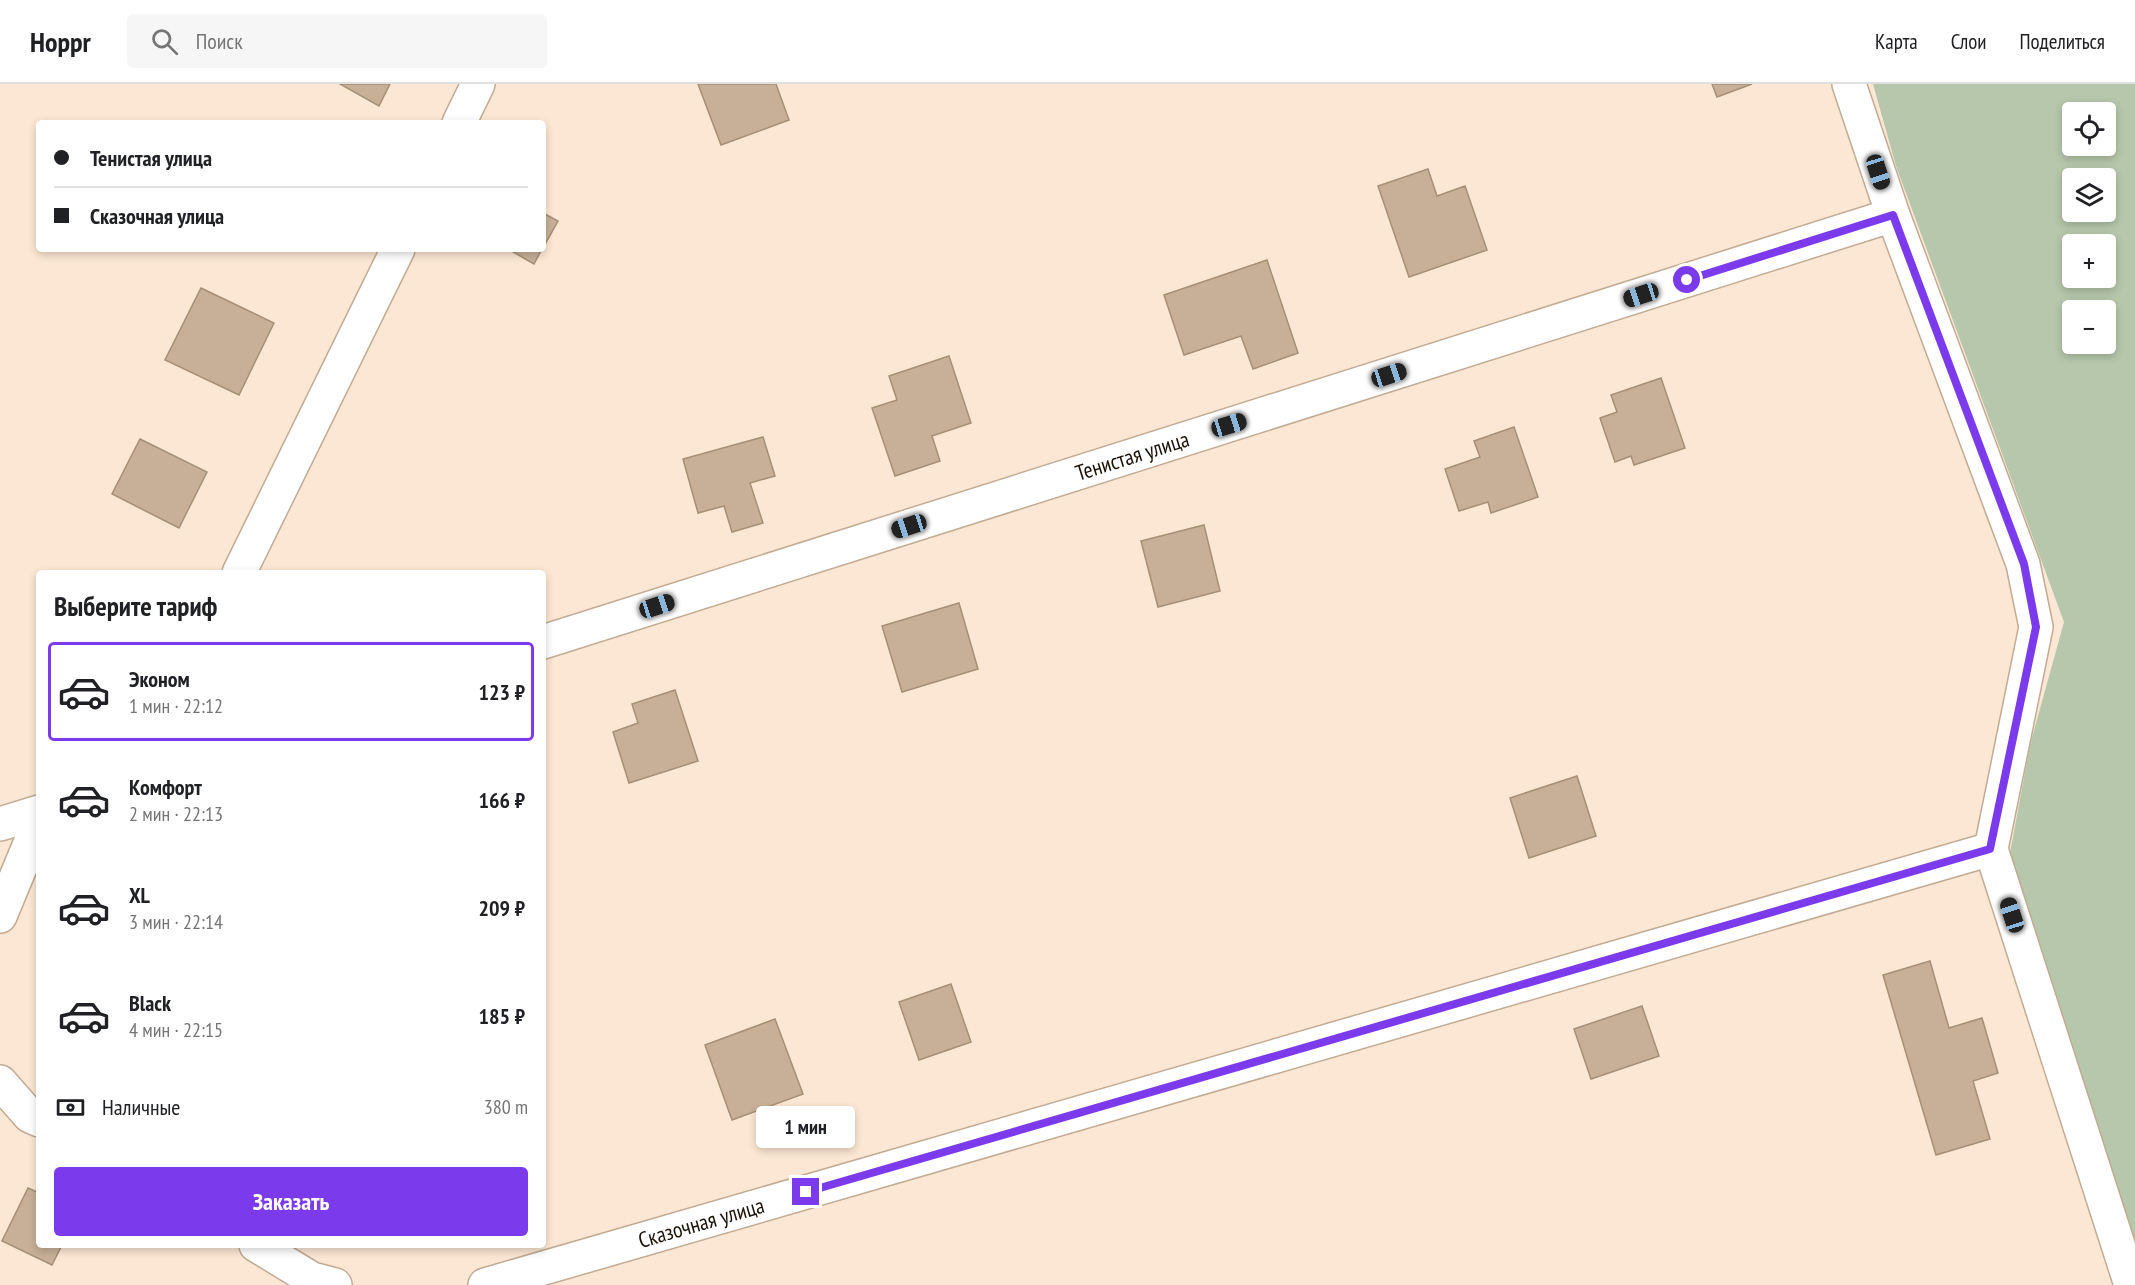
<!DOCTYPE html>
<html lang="ru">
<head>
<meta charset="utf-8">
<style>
	:root { --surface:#fff; --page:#f6f6f6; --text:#202124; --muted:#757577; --line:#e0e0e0; --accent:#7c3aed }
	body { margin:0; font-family:"PT Sans Narrow",sans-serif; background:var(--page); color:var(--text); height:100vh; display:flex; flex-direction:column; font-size:22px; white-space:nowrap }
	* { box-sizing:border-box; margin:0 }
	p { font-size:20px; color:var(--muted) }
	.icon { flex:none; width:33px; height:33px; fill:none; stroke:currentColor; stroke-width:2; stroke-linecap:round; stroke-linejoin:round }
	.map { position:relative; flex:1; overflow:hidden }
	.panel { position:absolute; left:36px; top:486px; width:510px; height:678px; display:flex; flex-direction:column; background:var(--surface); border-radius:6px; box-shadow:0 3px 9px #0003 }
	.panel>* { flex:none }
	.hud { position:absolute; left:36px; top:36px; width:510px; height:132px; border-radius:6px; box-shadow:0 3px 9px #0003; display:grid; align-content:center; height:132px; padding:0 18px; background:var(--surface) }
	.fabs { position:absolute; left:2062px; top:18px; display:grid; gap:12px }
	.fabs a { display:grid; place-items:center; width:54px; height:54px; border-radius:6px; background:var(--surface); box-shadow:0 3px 9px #0003; font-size:30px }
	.end { position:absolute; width:27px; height:27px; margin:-14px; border:8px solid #7c3aed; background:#fff; box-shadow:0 0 0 3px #fff }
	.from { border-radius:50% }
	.bubble { position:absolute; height:42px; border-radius:6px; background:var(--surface); box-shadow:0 3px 9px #0003; font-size:20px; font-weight:800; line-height:42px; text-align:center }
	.car { position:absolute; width:18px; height:36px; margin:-18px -9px; border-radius:8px; box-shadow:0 0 4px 2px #0007; background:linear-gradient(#222 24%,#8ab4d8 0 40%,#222 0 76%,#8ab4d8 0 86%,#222 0) }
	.hud b { display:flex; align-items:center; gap:21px; height:57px; font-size:22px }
	.hud b+b { border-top:2px solid var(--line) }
	.hud i { width:15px; height:15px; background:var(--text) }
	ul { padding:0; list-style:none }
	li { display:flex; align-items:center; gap:18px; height:99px; margin:0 12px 9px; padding:0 6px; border:3px solid transparent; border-radius:6px }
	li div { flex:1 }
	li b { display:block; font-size:22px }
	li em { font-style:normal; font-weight:800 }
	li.active { border-color:var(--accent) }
	li>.icon { width:54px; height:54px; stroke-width:1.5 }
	h2 { padding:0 18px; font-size:27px; line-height:72px }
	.pay { display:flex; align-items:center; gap:15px; height:66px; padding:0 18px; font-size:22px }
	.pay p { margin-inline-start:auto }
	.button { display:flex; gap:12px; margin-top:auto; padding:12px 18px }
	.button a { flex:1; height:69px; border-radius:6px; background:var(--accent); color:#fff; font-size:24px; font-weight:800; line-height:69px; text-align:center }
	header { display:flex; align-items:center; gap:36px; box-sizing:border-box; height:84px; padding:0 30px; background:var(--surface); border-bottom:2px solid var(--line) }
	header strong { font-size:28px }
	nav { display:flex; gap:33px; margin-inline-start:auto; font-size:21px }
	.search { width:420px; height:54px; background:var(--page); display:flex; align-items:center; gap:15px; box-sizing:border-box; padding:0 21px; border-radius:6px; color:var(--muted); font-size:22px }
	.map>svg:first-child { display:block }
	.green { fill:#b6c7ab; fill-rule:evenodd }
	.building { fill:#c8b098; stroke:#a68f77; stroke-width:1.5 }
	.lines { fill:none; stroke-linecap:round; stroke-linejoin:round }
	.minor-casing { stroke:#c3ab93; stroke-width:36 }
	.minor { stroke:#fff; stroke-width:33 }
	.route { stroke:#7c3aed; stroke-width:8 }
	.labels { text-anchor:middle; stroke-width:6; stroke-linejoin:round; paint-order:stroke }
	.street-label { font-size:22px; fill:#191108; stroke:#fff }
</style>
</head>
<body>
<header>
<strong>Hoppr</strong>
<div class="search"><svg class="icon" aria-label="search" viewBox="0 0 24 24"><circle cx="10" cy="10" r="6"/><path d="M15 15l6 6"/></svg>Поиск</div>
<nav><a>Карта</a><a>Слои</a><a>Поделиться</a></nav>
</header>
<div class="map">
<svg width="2135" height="1201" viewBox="0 0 2135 1201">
	<rect width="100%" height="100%" fill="#fbe7d3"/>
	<path class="green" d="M1873,0h262v1174l-127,-394 22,-119 34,-123 -168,-456zM2073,28h33v34h-33zM2073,94h33v34h-33zM2073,160h33v34h-33zM2073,226h33v34h-33z"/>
	<path class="building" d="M340,0h50l-11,22z
		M698,0h78l13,36 -68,25z
		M1712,0h40l-35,13z
		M1428,85l9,27 28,-10 22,64 -78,27 -31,-91z
		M543,129l15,8 -15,27z
		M508,165h34l-8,15z
		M1267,176l31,93 -45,16 -12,-33 -57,19 -20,-60z
		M201,204l73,35 -35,72 -74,-35z
		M949,272l22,67 -39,13 8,25 -45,15 -23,-68 25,-8 -8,-24z
		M1661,294l24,70 -51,17 -3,-9 -16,6 -15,-44 17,-6 -6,-17z
		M1514,343l24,70 -47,16 -3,-11 -29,9 -14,-42 35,-12 -6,-16z
		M763,353l12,39 -25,7 13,40 -31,9 -8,-26 -26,7 -15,-54z
		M140,355l67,33 -28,56 -67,-34z
		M1204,441l16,66 -62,16 -17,-66z
		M959,519l19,66 -76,23 -20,-66z
		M675,606l23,71 -69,22 -16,-51 25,-9 -6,-19z
		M1577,692l19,60 -67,22 -19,-60z
		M1930,877l19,67 33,-10 16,55 -25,8 17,58 -54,16 -53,-180z
		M951,900l20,58 -52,18 -20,-58z
		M1642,922l17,50 -68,23 -17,-50z
		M775,935l28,75 -71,26 -27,-75z
		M28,1104l11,5v52h23l-10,20 -50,-24z"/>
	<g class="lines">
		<g class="minor-casing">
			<g id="minor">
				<path d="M1849,0l44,131 130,349 13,63 -45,222 140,436"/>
				<path d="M459,39l19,-39"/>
				<path d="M239,489l159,-324"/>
				<path id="s1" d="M543,558l1350,-427"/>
				<path d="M0,740l39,-12"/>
				<path d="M0,832l39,-94"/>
				<path d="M0,998l30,34 9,4"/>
				<path d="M256,1161l56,34 23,6"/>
				<path id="s2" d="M485,1201l1506,-436"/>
			</g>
		</g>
		<use href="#minor" class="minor"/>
	</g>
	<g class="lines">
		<path class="route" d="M806,1108l1184,-343 46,-222 -12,-63 -131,-349 -206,65"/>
	</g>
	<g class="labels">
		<g class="street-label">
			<text dy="8" stroke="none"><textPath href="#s1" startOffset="618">Тенистая улица</textPath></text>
			<text dy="8" stroke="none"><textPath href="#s2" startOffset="225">Сказочная улица</textPath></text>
		</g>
	</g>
</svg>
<div class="fabs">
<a><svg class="icon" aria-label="locate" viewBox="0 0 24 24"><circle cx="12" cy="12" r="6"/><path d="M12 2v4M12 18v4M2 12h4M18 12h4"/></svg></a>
<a><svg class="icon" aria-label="layers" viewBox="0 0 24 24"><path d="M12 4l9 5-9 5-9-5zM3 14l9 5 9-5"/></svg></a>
<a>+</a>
<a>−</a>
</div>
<i class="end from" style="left:1687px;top:196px"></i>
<i class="end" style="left:806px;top:1108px"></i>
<div class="bubble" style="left:756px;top:1022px;width:99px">1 мин</div>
<i class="car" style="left:1878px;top:88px;rotate:162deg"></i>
<i class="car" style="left:1641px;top:211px;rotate:252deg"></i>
<i class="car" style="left:1389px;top:291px;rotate:72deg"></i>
<i class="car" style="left:1229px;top:341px;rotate:73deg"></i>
<i class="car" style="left:909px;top:442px;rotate:252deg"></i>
<i class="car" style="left:657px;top:522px;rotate:72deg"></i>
<i class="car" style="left:2012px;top:831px;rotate:342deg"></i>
<div class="hud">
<b><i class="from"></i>Тенистая улица</b>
<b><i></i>Сказочная улица</b>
</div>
<section class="panel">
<h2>Выберите тариф</h2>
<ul>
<li class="active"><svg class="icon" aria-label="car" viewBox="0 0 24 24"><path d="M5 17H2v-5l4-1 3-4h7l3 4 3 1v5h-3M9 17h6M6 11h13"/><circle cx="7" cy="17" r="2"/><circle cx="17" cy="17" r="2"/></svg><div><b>Эконом</b><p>1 мин · 22:12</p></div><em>123 ₽</em></li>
<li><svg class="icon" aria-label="car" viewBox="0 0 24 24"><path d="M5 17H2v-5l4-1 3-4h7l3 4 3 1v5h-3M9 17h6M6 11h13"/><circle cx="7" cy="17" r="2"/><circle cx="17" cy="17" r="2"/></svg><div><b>Комфорт</b><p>2 мин · 22:13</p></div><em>166 ₽</em></li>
<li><svg class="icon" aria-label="car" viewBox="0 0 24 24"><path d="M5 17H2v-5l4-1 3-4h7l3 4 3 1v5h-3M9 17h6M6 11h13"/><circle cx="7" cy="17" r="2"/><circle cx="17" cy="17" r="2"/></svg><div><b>XL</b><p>3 мин · 22:14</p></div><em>209 ₽</em></li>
<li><svg class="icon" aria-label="car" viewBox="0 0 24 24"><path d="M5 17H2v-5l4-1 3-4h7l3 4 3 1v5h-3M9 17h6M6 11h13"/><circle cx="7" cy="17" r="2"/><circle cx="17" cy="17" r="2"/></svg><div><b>Black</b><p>4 мин · 22:15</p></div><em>185 ₽</em></li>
</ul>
<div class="pay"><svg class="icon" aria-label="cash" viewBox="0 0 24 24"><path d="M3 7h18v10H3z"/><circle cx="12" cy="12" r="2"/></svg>Наличные<p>380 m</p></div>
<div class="button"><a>Заказать</a></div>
</section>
</div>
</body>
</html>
